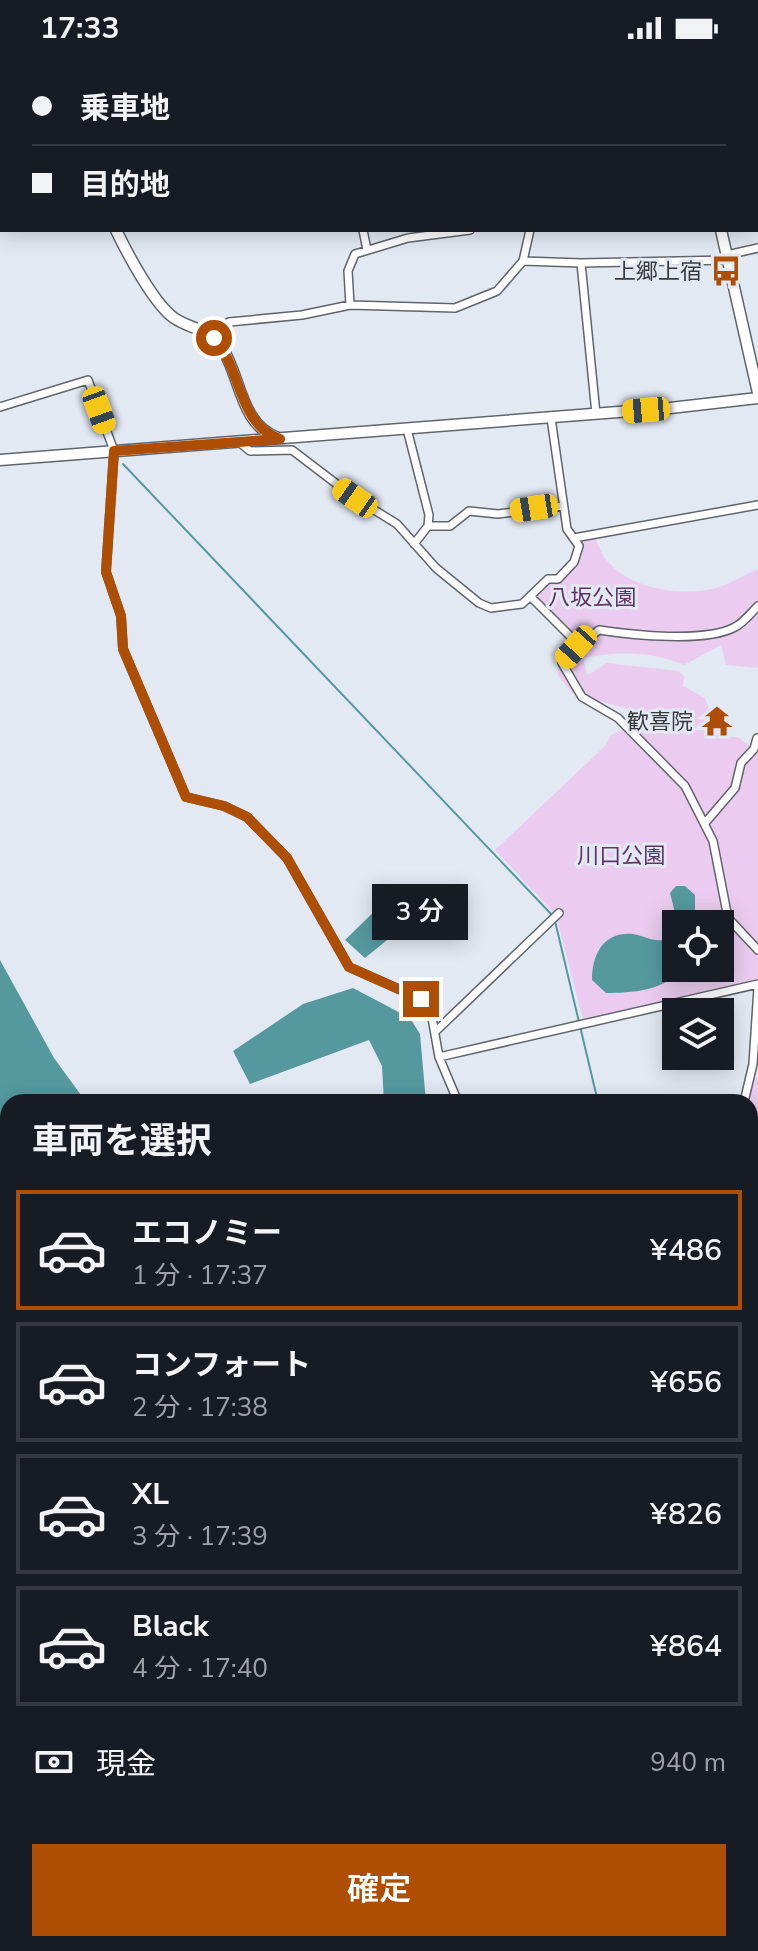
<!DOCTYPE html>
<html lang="ja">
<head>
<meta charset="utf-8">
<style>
	:root { --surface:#171b24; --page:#20242c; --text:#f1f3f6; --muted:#9ea1a6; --line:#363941; --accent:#ae4e02 }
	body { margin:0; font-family:"Nunito Sans","Noto Sans JP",sans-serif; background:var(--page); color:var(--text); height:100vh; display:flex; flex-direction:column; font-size:30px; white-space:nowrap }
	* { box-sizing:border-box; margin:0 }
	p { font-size:26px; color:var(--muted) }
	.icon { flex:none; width:44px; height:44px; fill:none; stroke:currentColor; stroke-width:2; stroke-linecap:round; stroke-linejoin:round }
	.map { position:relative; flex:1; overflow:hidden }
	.sheet { position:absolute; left:0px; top:1038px; width:758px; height:858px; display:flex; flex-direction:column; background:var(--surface); border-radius:24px 24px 0 0; box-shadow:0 4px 20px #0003 }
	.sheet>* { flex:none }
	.hud { position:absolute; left:0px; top:0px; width:758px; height:176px; box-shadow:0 4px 20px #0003; display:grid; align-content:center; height:176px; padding:0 32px; background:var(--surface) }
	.fabs { position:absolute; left:662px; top:854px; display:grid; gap:16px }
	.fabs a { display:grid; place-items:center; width:72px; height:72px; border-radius:0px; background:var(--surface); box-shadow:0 4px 20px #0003; font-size:40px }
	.end { position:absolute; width:36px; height:36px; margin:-18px; border:10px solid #ae4e02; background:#fff; box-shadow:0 0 0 4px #fff }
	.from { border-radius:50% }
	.bubble { position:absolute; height:56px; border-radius:0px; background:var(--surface); box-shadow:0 4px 20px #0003; font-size:26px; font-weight:600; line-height:56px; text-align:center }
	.car { position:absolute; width:24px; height:48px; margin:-24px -12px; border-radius:10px; box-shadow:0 0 6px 2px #0007; background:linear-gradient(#f5c518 24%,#345 0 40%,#f5c518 0 76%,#345 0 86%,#f5c518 0) }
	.hud b { display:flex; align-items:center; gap:28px; height:76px; font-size:30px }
	.hud b+b { border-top:2px solid var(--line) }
	.hud i { width:20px; height:20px; background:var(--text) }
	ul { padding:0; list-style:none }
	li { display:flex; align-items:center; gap:24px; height:120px; margin:0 16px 12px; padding:0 16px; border:4px solid var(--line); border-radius:0px }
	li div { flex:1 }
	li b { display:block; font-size:30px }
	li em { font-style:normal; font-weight:600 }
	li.selected { border-color:var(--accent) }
	li>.icon { width:72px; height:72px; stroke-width:1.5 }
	h2 { padding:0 32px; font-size:36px; line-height:96px }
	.pay { display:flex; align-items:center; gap:20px; height:88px; padding:0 32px; font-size:30px }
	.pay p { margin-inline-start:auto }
	.button { display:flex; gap:16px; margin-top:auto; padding:16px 32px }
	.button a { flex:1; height:92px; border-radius:0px; background:var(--accent); color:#fff; font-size:32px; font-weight:600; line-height:92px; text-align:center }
	.status { display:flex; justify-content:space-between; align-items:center; height:56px; padding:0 40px; background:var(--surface); direction:ltr }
	.status svg { height:22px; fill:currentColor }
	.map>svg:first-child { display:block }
	.green { fill:#ebccf0; fill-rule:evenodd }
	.water { fill:#55999f }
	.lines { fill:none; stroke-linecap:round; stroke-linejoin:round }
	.stream { stroke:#55999f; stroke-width:2 }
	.street-casing { stroke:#60656d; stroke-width:10 }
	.secondary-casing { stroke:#60656d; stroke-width:13 }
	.street { stroke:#fff; stroke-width:7 }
	.secondary { stroke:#fff; stroke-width:10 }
	.route { stroke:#ae4e02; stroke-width:10 }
	.labels { text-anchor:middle; stroke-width:6; stroke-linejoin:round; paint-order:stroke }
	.poi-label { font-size:22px; fill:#383a3e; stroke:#e3e9f3; text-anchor:end }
	.park-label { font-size:22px; fill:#603468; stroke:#e3e9f3 }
</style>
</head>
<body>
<div class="status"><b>17:33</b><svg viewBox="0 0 49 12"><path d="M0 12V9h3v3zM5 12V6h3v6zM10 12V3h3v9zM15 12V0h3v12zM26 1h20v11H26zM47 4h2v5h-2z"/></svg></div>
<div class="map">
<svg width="758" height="1895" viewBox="0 0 758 1895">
	<rect width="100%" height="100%" fill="#e3e9f3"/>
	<path class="green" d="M596,482c10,46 75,60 116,51 17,-4 32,-15 46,-20v99l-32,-3 -5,-20 -37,20c-33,-14 -66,-14 -101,-7l4,17 20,-12 72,8 5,5 -1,10 22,12 13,39h20l20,15v229l-175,38 -27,-104 -61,-65 111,-105 4,-9 27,-15 -6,-11 -59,-17 -14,-17 1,-20 15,-16 -42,-42c14,-25 53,-22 48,-58zM676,868h44v44h-44z
		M758,1019v196l-5,-2 -3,-17v-112l6,-12c-1,-20 -13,-35 2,-53z
		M753,1252h5v102l-8,-39z"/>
	<path class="water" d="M676,830h9l10,9v15l-5,14h-14v44h5c-14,23 -51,25 -75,25l-14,-13c0,-25 11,-49 41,-46 12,2 17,7 30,6l13,-23 -6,-24z
		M390,840l23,23 -48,39 -20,-18z
		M0,904l54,98 32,44h-78v28l-8,-10z
		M353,932l57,30 10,16 6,68h-42l-2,-36 -13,-26 -119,44 -17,-33 70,-47z
		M264,1888h59l-1,7h-62z"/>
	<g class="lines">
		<path class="stream" d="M123,408l429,451
			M555,865l43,181
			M570,1888v7"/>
		<g class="street-casing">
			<path id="street" d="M566,0l7,2
				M527,2l1,-2
				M599,2l36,-2
				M756,103h2
				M363,174l4,20
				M727,199l31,-7
				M523,205l58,2 147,-3
				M581,207l15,151
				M350,249l-2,-34 7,-17 53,-16 62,-8
				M208,277l21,-11 73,-7 48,-10 105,3 42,-17 26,-30 7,-31
				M0,351l88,-27 26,71 -8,121 15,44 2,33 63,148 38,9 23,11 40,41 62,109 72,32 10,13 8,45 19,45
				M407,373l22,86 -1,11 -14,18
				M239,386l11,9 42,-1 63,48 42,26 39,44 43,35 12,5 31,-4 26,-25h10l16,-17 5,-16 -12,-17 -16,-111
				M428,470h22l19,-15 29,3 65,-8
				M574,482l184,-33
				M532,542l44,44v5l-14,16 20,34 36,21 67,68 28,55 15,77 30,32
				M576,591l23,-17c33,5 107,13 136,-3 8,-4 16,-14 23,-21
				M705,767l30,-35 6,-25 13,-14 3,-11
				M436,975l123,-118
				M439,1001l319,-73
				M744,1046l9,-38 5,-76
				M750,1060v16
				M750,1206l8,1
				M0,1661l8,16
				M0,1816l8,-5
				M750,1824l8,-5
				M525,1891l17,-3"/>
		</g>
		<g class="secondary-casing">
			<path id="secondary" d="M82,2v-2
				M724,2l1,-2
				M116,174c11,23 38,74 58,88 16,11 36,11 47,28 20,30 19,79 57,92
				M721,174l37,163
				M0,404l670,-52 88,-10"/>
		</g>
		<use href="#street" class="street"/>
		<use href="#secondary" class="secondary"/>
	</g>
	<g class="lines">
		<path class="route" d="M214,282c28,30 23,86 66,101l-166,12 -8,121 15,44 2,33 63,148 38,9 23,11 40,41 62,109 72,32"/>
	</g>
	<defs>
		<g id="bus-bare" transform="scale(2.4)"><path d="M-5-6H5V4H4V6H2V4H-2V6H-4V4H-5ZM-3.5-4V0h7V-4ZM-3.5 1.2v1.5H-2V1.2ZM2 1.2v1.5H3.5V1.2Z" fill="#ae4e02" stroke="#e3e9f3" stroke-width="2.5" paint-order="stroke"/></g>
		<g id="temple-bare" transform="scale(2.4)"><path d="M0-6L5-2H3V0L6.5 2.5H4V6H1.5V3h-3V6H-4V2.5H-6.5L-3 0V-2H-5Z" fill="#ae4e02" stroke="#e3e9f3" stroke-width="2.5" paint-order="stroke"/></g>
	</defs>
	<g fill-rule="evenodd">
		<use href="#bus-bare" x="726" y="215"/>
		<use href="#temple-bare" x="717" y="665"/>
	</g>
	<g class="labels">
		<g class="poi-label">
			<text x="702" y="223">上郷上宿</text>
			<text x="693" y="673">歓喜院</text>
		</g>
		<g class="park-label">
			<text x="592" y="549">八坂公園</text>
			<text x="621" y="807">川口公園</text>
		</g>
	</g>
</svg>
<div class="fabs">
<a><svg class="icon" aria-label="locate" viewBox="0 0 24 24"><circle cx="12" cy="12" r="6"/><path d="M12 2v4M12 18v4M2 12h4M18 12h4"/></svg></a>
<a><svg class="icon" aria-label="layers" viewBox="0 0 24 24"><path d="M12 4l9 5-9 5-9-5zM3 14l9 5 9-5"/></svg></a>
</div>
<i class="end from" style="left:214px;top:282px"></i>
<i class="end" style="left:421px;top:943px"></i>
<div class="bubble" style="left:372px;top:828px;width:96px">3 分</div>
<i class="car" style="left:99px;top:354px;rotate:160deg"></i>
<i class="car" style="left:646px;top:354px;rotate:265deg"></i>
<i class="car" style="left:355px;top:442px;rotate:305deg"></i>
<i class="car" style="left:534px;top:452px;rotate:261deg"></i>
<i class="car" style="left:576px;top:591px;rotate:222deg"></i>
<div class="hud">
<b><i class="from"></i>乗車地</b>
<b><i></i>目的地</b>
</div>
<section class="sheet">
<h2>車両を選択</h2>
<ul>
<li class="selected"><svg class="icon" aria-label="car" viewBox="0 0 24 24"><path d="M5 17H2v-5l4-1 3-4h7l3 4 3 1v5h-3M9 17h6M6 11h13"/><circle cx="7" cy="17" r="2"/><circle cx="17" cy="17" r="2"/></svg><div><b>エコノミー</b><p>1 分 · 17:37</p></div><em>¥486</em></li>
<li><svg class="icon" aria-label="car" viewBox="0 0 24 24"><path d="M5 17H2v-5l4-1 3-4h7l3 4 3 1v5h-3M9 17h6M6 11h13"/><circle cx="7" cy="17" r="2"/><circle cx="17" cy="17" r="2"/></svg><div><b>コンフォート</b><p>2 分 · 17:38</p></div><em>¥656</em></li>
<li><svg class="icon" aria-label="car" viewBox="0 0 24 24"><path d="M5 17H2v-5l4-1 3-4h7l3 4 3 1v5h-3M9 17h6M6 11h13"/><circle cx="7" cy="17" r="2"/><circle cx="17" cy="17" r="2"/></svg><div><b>XL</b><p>3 分 · 17:39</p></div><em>¥826</em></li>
<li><svg class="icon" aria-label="car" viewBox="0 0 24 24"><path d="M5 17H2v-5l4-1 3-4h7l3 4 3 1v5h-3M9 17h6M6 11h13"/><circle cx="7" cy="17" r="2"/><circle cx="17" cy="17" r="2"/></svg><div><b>Black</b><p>4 分 · 17:40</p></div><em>¥864</em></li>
</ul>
<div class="pay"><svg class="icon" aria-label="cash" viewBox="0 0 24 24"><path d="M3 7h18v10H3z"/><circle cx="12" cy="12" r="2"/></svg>現金<p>940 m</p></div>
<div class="button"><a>確定</a></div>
</section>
</div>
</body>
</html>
